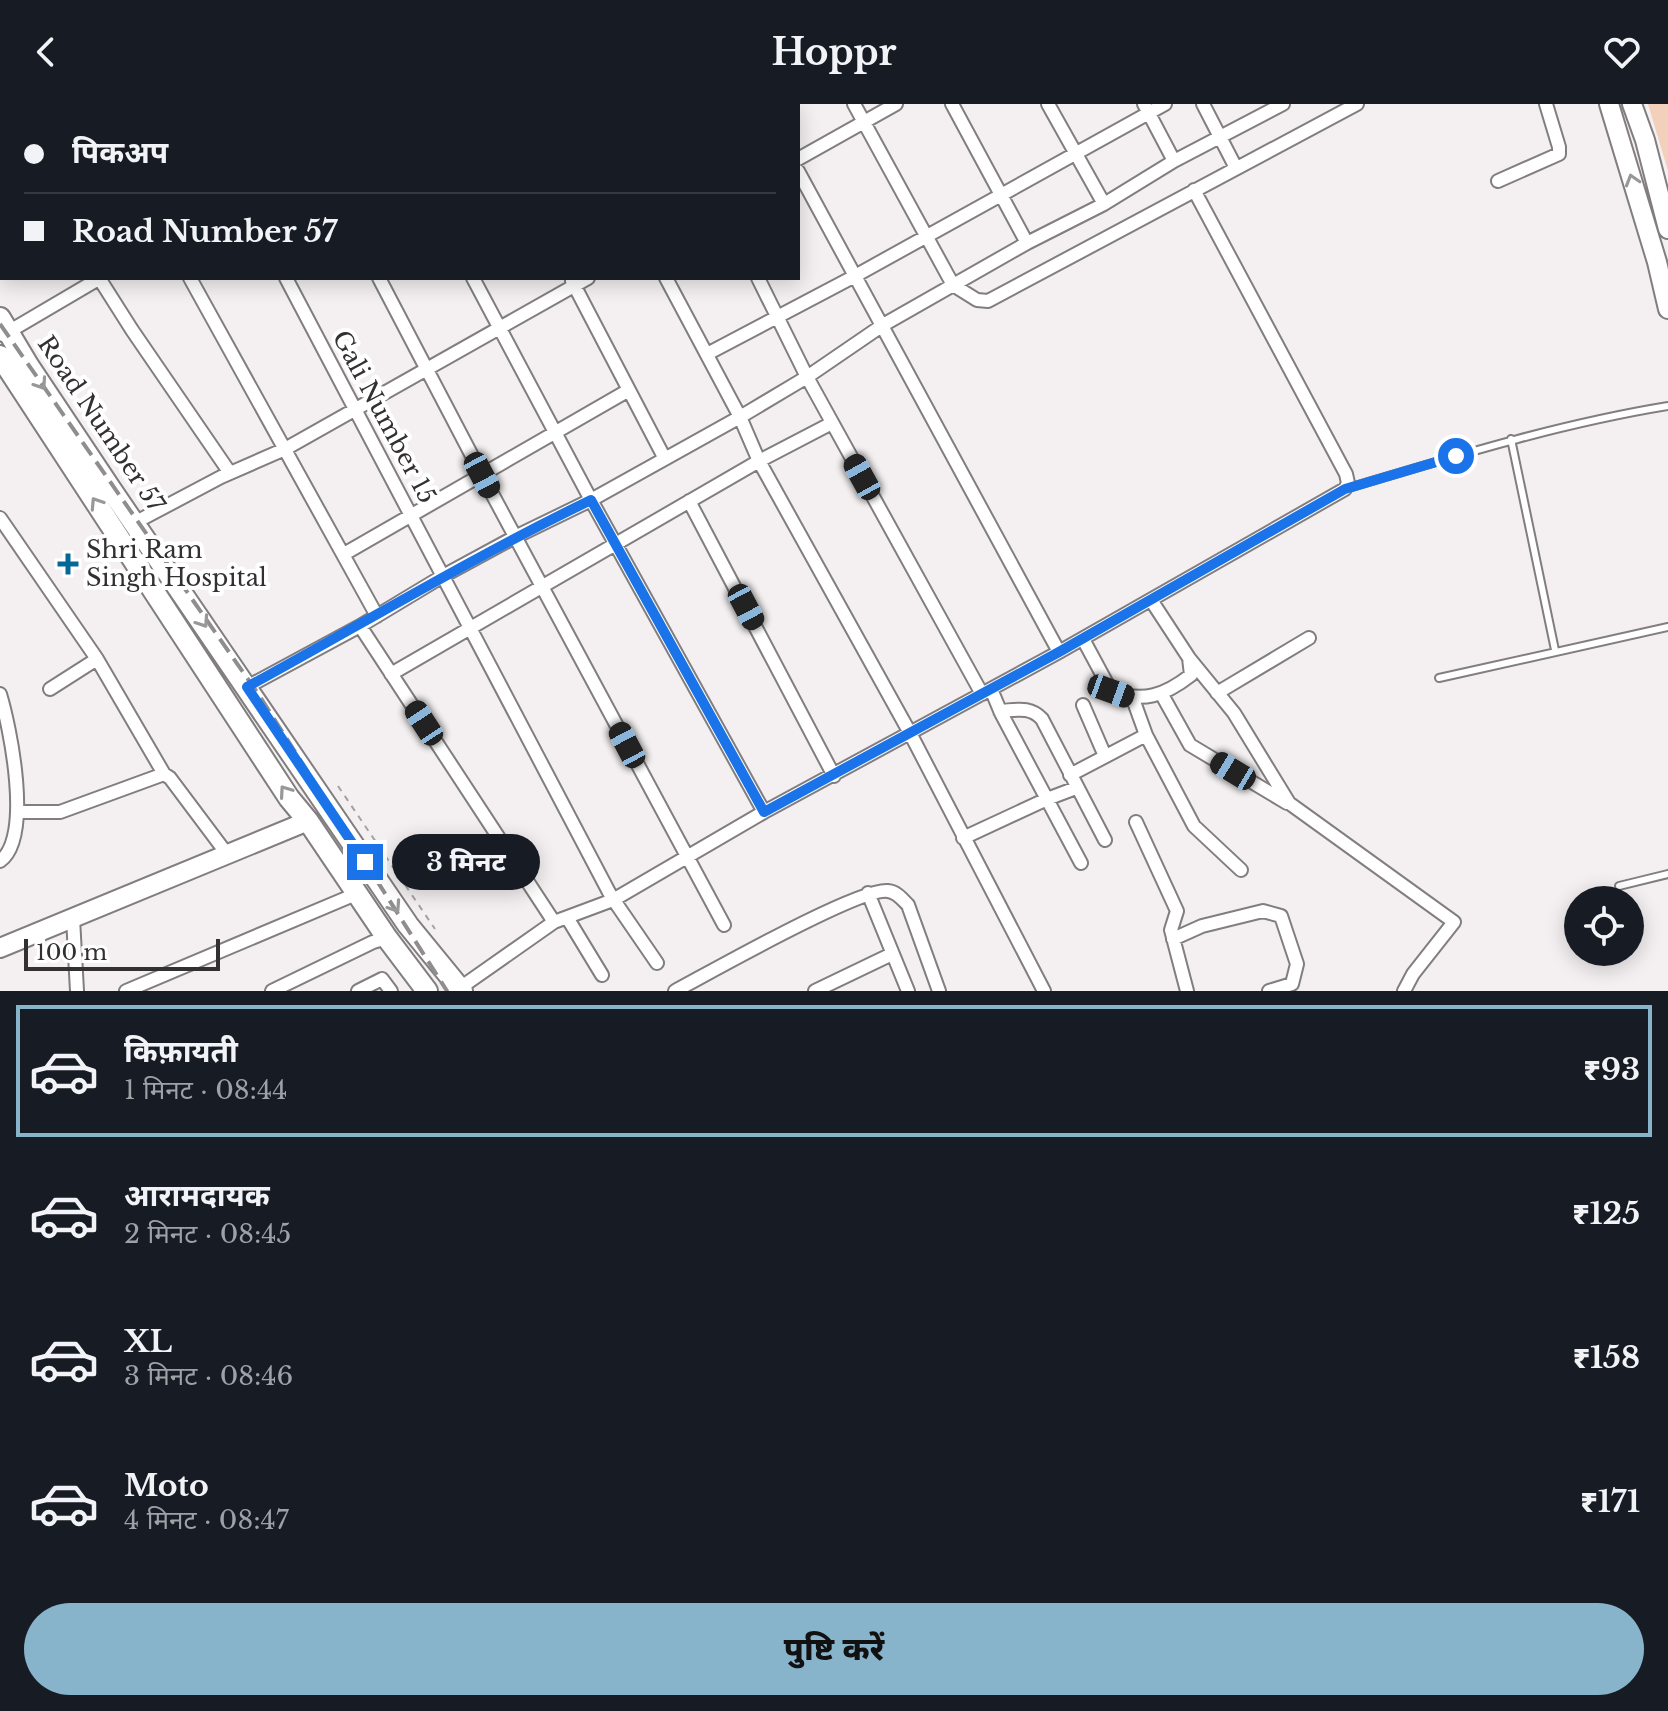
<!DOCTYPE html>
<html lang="hi">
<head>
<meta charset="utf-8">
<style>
	:root { --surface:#171b24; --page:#20242c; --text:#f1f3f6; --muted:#9ea1a6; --line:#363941; --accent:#87b4cb }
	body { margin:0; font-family:"Libre Baskerville","Noto Sans Devanagari",serif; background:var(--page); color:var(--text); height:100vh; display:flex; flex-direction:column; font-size:30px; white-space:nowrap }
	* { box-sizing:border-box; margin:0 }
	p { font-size:26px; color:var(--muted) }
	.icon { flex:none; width:44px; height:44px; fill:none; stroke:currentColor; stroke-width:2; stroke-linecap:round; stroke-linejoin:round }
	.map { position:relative; height:887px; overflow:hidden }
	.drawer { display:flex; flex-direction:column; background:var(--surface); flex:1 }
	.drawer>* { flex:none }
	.top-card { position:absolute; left:0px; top:0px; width:800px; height:176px; box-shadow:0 4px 20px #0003; display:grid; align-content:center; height:176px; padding:0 24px; background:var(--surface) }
	.tools { position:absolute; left:1564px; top:782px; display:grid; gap:16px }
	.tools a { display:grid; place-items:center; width:80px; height:80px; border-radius:50%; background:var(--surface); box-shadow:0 4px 20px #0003; font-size:40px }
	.scale { position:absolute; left:24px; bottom:20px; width:196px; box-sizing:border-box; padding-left:8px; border:4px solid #323031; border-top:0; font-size:22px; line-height:28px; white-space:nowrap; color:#323031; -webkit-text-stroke:6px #fff; paint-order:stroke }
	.end { position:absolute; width:36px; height:36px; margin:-18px; border:10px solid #1a73e8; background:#fff; box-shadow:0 0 0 4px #fff }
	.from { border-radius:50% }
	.bubble { position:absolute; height:56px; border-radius:28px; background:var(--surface); box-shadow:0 4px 20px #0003; font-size:26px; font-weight:800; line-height:56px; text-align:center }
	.car { position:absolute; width:24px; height:48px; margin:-24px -12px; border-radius:10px; box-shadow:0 0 6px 2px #0007; background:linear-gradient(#222 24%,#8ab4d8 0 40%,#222 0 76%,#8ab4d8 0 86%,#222 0) }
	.top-card b { display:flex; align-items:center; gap:28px; height:76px; font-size:30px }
	.top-card b+b { border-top:2px solid var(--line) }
	.top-card i { width:20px; height:20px; background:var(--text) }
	ul { padding:14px 0 0; list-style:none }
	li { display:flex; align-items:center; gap:24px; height:132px; margin:0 16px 12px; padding:0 8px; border:4px solid transparent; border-radius:0px }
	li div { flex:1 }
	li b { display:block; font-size:30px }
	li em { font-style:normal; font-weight:800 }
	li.on { border-color:var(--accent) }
	li>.icon { width:72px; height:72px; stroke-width:1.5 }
	.primary-button { display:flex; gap:16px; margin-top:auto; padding:16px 24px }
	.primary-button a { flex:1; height:92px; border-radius:48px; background:var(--accent); color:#111; font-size:32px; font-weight:800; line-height:92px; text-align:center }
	header { display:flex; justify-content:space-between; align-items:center; height:104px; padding:0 24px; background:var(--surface); font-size:36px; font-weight:800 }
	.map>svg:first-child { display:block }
	.green { fill:#f2d0bc }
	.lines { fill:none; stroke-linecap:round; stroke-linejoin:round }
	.lane-casing { stroke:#827e7f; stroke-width:10 }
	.street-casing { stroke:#827e7f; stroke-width:16 }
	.secondary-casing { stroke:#827e7f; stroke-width:22 }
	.primary-casing { stroke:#827e7f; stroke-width:24 }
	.path { stroke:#a6a2a3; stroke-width:2; stroke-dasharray:6 6; stroke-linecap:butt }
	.lane { stroke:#fff; stroke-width:6 }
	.street { stroke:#fff; stroke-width:12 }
	.secondary { stroke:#fff; stroke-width:18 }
	.primary { stroke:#fff; stroke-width:20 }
	.rail { stroke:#908d8e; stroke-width:4; stroke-dasharray:16 8; stroke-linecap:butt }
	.oneway { stroke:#989898 }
	.route { stroke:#1a73e8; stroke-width:10 }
	.poi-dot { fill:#066897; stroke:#fff; stroke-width:3 }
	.labels { text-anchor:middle; stroke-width:8; stroke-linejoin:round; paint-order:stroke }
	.street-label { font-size:24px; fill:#323031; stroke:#fff }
	.poi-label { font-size:24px; fill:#323031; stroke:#fff; text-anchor:start }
</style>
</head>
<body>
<header><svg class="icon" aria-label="back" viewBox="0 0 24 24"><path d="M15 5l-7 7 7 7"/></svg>Hoppr<svg class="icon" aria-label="heart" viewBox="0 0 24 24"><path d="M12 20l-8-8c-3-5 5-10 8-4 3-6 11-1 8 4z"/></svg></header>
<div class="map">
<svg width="1668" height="887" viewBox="0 0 1668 887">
	<rect width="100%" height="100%" fill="#f4f0f1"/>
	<path class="green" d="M1648,0h20v67z"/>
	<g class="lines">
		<g class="lane-casing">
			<path id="lane" d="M1511,335l44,211
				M1345,385c107,-32 213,-65 323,-83
				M1439,574l229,-51
				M1619,782l49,-12"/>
		</g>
		<g class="street-casing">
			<path id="street" d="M92,0l1,2
				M190,0l1,2
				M287,0l1,2
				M378,0l1,2
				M478,0l1,2
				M572,0l1,2
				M665,0l1,2
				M762,0l1,2
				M854,0l99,181 24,15 11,1 369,-197
				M952,0l75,139
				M1048,0l56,100
				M1144,0l30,57
				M1203,0l33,64
				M0,1l2,3
				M423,2l4,-2
				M549,2l4,-2
				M798,55l98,-55
				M798,67l261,481
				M1498,77l61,-27v-7l-13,-43
				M99,174l33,52 98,143
				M190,174l187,338
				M286,174l325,618 46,67
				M379,174l103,197 242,450
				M473,174l118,222 173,312
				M666,174l74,139 19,44 151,272 134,258
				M758,174l49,99 175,317
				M572,177l93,178
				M3,231l97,-57
				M707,250l148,-78 310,-172
				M689,397l145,275
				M0,414l97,141 67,115
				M136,418l85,-45 64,-28 303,-171
				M344,450l285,-164
				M360,522l194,296
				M1083,535l28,52c32,12 53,5 80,-16l-2,-17 -38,-58
				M1189,554l45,55 55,90 165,119 -41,52 -9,17
				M391,570l368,-213 73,-38
				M247,583l113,-61 83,-50 72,-39 76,-37 149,-83 67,-40 76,-52 144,-82 77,-39 70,-43 109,-57
				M50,585l47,-30
				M991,585l10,24 80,150
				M1161,589l29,52 97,58
				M1217,589l92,-55
				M0,590c10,33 33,144 0,167
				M1133,595l13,36
				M1083,601l22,51
				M1000,607c17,-1 30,-5 42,8l63,121
				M1070,671l76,-40 48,91 47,44
				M17,708h43l104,-38 6,4 57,76
				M1136,718l41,89 -6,19 16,61
				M963,734l84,-39 29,-11
				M868,789l40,98
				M73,814l4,73
				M568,815l34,56
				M1173,835l29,-13 61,-15 18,5 16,48 -5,20 -23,7
				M460,884l94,-66 59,-22 151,-88 295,-160 286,-163 3,-6 -2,-9 -152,-284
				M126,887l230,-97
				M272,887l101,-49 14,-4
				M358,887l24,-12 9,12
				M675,887c34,-18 185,-104 213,-100 9,1 14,8 20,14l31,86
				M815,887l77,-37"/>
		</g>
		<g class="secondary-casing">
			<path id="secondary" d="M1609,0l48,158 11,47
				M1632,0l13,36 23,89
				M0,844l308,-127"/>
		</g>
		<g class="primary-casing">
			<path id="primary" d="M0,214l28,47 82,123 298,437 54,66
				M0,252l289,442 19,23 79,117 40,53"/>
		</g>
		<path class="path" d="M338,682l97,143"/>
		<use href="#lane" class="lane"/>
		<use href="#street" class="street"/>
		<use href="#secondary" class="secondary"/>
		<use href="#primary" class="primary"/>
		<path class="rail" d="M0,220l259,371 188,296"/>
	</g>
	<defs><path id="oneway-chevron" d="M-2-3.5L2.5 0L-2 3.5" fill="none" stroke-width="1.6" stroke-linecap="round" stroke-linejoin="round" transform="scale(2)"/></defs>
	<g class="oneway">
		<use href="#oneway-chevron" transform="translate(1632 76) rotate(-107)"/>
		<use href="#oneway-chevron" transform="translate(41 280) rotate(56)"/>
		<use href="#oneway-chevron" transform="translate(96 399) rotate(-123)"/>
		<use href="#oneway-chevron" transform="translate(203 518) rotate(56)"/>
		<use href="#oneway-chevron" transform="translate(285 687) rotate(-125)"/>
		<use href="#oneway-chevron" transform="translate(395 803) rotate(56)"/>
	</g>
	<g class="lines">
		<path class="route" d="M365,758l-118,-175c115,-63 226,-130 344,-187l173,312 295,-160 286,-163 111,-33"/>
	</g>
	<path class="poi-dot" d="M64 448h8v8h8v8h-8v8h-8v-8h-8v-8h8z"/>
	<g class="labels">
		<g class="street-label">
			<text transform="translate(384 313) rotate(62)" y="8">Gali Number 15</text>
			<text transform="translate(101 320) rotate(56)" y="8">Road Number 57</text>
		</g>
		<g class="poi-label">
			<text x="86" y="454">Shri Ram<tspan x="86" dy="28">Singh Hospital</tspan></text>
		</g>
	</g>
</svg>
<div class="tools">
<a><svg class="icon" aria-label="locate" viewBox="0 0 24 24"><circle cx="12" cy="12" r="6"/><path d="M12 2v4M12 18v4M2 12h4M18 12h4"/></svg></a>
</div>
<div class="scale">100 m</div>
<i class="end from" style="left:1456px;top:352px"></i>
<i class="end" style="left:365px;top:758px"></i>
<div class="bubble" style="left:392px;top:730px;width:148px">3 मिनट</div>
<i class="car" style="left:482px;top:371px;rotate:152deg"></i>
<i class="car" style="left:862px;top:373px;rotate:331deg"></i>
<i class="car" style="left:746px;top:503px;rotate:152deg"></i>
<i class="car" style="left:1111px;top:587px;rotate:110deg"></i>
<i class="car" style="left:424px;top:619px;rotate:327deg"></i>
<i class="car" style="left:627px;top:641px;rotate:332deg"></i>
<i class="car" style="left:1233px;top:667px;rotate:301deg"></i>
<div class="top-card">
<b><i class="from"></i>पिकअप</b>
<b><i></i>Road Number 57</b>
</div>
</div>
<section class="drawer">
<ul>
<li class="on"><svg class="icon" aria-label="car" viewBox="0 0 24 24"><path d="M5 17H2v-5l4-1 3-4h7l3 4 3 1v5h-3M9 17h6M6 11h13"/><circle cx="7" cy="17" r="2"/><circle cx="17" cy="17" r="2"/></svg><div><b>किफ़ायती</b><p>1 मिनट · 08:44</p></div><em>₹93</em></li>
<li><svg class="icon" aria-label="car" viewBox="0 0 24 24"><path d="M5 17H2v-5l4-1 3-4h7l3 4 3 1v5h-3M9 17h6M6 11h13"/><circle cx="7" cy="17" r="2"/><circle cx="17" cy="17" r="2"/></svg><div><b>आरामदायक</b><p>2 मिनट · 08:45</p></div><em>₹125</em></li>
<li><svg class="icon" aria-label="car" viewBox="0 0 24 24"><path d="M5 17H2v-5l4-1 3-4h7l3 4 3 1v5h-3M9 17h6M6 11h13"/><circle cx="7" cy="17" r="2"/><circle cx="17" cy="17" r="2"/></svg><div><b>XL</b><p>3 मिनट · 08:46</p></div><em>₹158</em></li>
<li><svg class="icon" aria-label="car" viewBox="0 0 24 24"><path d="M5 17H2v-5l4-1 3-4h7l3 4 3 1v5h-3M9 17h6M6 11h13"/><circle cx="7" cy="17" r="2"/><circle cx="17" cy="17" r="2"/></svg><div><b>Moto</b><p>4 मिनट · 08:47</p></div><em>₹171</em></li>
</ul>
<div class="primary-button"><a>पुष्टि करें</a></div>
</section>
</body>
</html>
